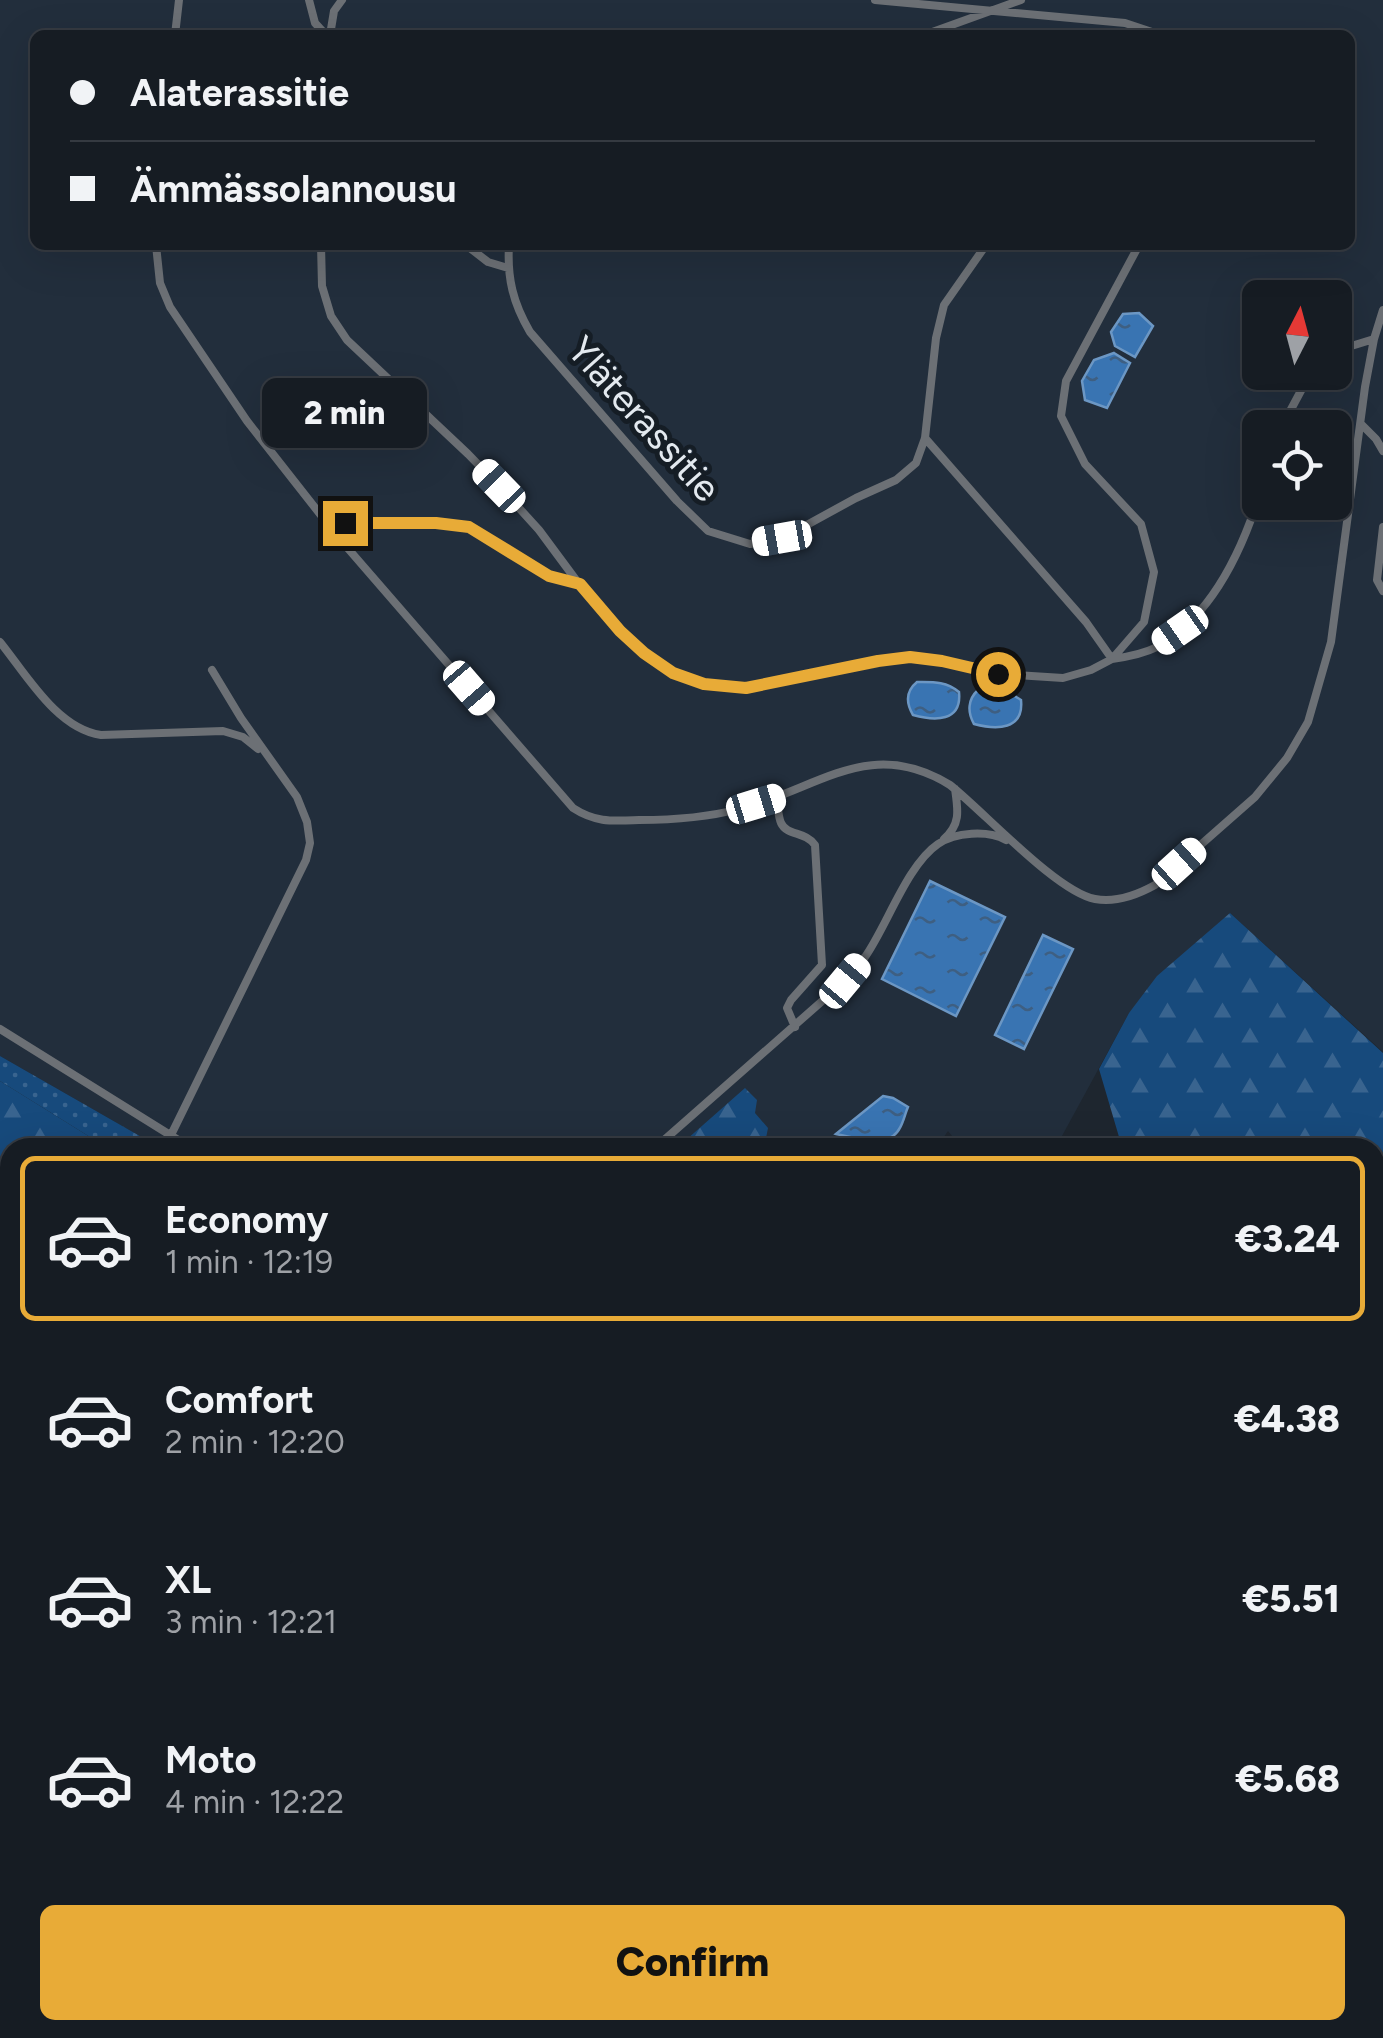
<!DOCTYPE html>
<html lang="en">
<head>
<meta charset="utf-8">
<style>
	:root { --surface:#161c23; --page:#1f252b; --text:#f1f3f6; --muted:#9ea1a6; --line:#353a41; --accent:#e8ab37 }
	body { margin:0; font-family:Figtree,sans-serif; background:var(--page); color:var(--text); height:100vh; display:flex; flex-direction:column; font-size:38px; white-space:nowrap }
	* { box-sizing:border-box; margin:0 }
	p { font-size:32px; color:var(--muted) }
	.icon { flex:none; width:55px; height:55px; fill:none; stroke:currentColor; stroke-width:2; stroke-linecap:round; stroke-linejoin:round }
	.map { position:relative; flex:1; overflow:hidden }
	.side { position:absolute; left:0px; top:1138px; width:1385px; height:902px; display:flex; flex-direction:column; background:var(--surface); border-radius:30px 30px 0 0; box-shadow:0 10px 40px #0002,0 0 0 2px var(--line) }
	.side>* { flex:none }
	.hud { position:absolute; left:30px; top:30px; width:1325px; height:220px; border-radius:15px; box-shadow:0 10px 40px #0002,0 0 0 2px var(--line); display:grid; align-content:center; height:220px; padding:0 40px; background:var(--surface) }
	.needle { width:65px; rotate:6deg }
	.buttons { position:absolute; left:1242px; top:280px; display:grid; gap:20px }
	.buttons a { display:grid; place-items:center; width:110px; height:110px; border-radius:15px; background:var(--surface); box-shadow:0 10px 40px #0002,0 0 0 2px var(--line); font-size:50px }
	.end { position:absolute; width:45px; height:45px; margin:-22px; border:12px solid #e8ab37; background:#111; box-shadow:0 0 0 5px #111 }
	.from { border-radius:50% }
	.bubble { position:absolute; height:70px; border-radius:15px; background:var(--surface); box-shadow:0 10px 40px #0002,0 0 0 2px var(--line); font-size:32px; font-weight:800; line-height:70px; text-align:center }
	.car { position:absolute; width:30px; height:60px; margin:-30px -15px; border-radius:12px; box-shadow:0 0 8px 2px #0007; background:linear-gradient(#fff 24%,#345 0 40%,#fff 0 76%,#345 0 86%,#fff 0) }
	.hud b { display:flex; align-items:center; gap:35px; height:95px; font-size:38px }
	.hud b+b { border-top:2px solid var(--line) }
	.hud i { width:25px; height:25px; background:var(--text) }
	ul { padding:18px 0 0; list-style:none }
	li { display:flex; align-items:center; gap:30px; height:165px; margin:0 20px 15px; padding:0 20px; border:5px solid transparent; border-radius:15px }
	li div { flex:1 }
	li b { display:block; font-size:38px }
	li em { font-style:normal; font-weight:800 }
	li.selected { border-color:var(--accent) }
	li>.icon { width:90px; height:90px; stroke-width:1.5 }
	.primary-button { display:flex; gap:20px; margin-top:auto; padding:20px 40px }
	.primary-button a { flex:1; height:115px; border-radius:15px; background:var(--accent); color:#111; font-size:40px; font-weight:800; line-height:115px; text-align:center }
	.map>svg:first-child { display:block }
	.built { fill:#222e3c; fill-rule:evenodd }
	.grass { fill:url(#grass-dots) }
	.forest { fill:url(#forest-firs) }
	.wetland { fill:url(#wetland-marsh) }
	.water { fill:url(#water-ripples); stroke:#6c97c4; stroke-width:2.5 }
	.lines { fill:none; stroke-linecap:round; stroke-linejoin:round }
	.stream { stroke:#6c97c4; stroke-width:2.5 }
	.street { stroke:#6c7075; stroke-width:8 }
	.route { stroke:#e8ab37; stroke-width:12 }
	.labels { text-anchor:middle; stroke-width:10; stroke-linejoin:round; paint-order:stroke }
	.street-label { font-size:38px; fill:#e3e9ef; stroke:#151d25 }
</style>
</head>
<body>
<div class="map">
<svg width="1383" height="2038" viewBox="0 0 1383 2038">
	<defs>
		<pattern id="grass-dots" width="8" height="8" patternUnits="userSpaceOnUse" patternTransform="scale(2.5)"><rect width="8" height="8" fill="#174a7c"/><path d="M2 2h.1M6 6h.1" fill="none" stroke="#39648f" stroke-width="1.8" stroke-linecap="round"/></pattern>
		<pattern id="forest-firs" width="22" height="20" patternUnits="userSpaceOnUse" patternTransform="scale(2.5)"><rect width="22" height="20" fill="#174a7c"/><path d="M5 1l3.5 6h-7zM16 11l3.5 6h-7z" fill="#39648f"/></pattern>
		<pattern id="wetland-marsh" width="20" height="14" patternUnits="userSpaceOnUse" patternTransform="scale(2.5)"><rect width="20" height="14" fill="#174a7c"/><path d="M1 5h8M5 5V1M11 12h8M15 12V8" fill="none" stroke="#39648f"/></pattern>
		<pattern id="water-ripples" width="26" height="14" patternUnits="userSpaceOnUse" patternTransform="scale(2.5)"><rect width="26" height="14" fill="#3974b2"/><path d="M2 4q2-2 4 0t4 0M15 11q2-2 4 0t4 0" fill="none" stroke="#3e5f82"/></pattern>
	</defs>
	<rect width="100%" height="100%" fill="#1e262f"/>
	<path class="built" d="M0,0h1383v1052l-153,-139 -101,100 -73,134h-95l-13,-16 -11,16h-158l11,-11 -104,4v7h-527l-159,-91zM35,35h1315v210h-1315zM1260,298h75v74h-75zM1260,428h75v74h-75z
		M1383,1421v279l-8,-10v-252z"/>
	<path class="grass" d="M0,1056l159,91h-53l-106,-66z"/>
	<path class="forest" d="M1230,913l153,140v368l-8,17v-290l-253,-1 -23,-78 30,-56 28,-37z
		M0,1081l106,66 -96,1v253l-10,-21z
		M745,1088l12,12 -2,13 13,15 -3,15 -7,4h-72v-7z
		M0,1481h10v549h668l1,8h-679z
		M1375,1690l8,10v157l-8,-21z
		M691,2030h556v8h-555z"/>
	<path class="wetland" d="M0,1503l10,3v437l-10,-3z"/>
	<path class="water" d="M1139,313l14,13 -18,31 -20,-11 -4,-14 12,-18z
		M1114,353l16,10 -23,45 -22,-8 -3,-19 12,-21z
		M917,682c16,0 29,-1 42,10 3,30 -24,29 -46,23 -7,-12 -7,-24 4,-33z
		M978,690c16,0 29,0 43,10 3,30 -24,30 -47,24 -7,-12 -6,-25 4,-34z
		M930,881l75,36 -49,99 -74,-37z
		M1043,935l30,14 -49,100 -29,-14z
		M883,1096l10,2 15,9c-4,9 -6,23 -15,29 -11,8 -45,1 -57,-2z"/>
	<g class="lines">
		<path class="stream" d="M0,1486l10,-1
			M367,2038v-8
			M557,2038l2,-8"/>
		<path class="street" d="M309,0l6,23 11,12
			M875,0l250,23 36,12
			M175,35l4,-35
			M330,35l4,-24 8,-11
			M924,35l97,-35
			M156,245l4,38 10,24 77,114 91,116 235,271c23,15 40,13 66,12 31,0 70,-3 100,-11 78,-19 130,-74 211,-24 34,27 107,107 145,114 21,4 42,-4 60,-14l100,-88 32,-39 21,-36 23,-80 34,-255 9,-48 9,-29
			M321,245l1,41 9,30 16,24 121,114 31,32 40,44 40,54 41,47 24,22 29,20 31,11 42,4 132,-27 32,-4 32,4 56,13 65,4 28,-8 21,-11 32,-37 10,-50 -13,-48 -56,-60 -24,-48 5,-35 73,-136
			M466,245l22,17 20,6
			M509,245c-2,33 4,58 21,87l147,169 31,30 42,13 33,-6 73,-40 40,-18 20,-17 9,-25 11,-100 8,-33 42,-60
			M1335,351l39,-12
			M1361,424l15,15 7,12
			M1281,428l30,-56
			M925,438l161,184 26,37c15,-2 31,-5 45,-12 55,-31 85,-96 103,-154
			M1383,527l-6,53 6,11
			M331,528l14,-5h91l33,4 80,49 30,8
			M0,642c26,32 57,87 101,93l122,-4 20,6 15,12
			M776,798c2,8 2,18 5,25 6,13 24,8 34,22l7,120 -31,35 -4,8 8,19
			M944,839c17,-15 14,-29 11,-50
			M0,1029l191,119
			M171,1135l135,-275 4,-17 -3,-21 -10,-25 -56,-79 -29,-48
			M655,1148l190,-167c7,-8 14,-16 20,-24 22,-31 42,-92 73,-113 17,-12 50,-14 68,-4"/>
	</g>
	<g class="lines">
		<path class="route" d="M345,523h91l33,4 80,49 31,8 40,47 24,22 29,20 31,11 42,4 132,-27 32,-4 32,4 56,13"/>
	</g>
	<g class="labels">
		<g class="street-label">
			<text transform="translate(644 419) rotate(48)" y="13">Yläterassitie</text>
		</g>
	</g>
</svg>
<div class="buttons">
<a><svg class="needle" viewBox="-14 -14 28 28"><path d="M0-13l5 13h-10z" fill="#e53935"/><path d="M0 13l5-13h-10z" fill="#9ea1a6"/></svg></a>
<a><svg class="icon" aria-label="locate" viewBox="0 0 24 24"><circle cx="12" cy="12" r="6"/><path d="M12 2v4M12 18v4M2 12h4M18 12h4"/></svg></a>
</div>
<i class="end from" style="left:998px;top:674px"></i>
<i class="end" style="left:345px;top:523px"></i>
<div class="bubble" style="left:262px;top:378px;width:165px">2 min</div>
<i class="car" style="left:499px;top:486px;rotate:316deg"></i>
<i class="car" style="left:782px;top:538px;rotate:260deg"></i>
<i class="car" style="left:1180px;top:630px;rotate:235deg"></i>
<i class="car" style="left:469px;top:688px;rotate:139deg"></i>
<i class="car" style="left:756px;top:804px;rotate:73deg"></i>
<i class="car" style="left:1179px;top:864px;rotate:48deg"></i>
<i class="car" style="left:845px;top:981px;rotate:40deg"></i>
<div class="hud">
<b><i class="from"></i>Alaterassitie</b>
<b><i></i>Ämmässolannousu</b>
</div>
<section class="side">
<ul>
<li class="selected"><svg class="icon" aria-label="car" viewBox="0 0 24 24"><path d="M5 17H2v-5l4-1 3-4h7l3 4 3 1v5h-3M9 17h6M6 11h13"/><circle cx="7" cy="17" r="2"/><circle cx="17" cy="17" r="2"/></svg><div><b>Economy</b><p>1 min · 12:19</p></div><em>€3.24</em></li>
<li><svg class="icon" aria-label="car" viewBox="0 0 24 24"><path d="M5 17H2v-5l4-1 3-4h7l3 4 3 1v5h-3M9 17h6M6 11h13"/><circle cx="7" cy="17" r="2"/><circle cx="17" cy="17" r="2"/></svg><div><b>Comfort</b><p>2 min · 12:20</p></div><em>€4.38</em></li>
<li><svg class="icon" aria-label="car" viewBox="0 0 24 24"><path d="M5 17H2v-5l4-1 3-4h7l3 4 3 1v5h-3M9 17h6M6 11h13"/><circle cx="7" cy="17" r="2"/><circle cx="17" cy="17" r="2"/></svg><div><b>XL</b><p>3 min · 12:21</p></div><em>€5.51</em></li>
<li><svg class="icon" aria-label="car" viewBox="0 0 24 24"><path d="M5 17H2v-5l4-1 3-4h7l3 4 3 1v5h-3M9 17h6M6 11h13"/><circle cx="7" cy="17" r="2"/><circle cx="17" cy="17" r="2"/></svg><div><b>Moto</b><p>4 min · 12:22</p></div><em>€5.68</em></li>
</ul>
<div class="primary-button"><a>Confirm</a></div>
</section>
</div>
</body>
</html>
